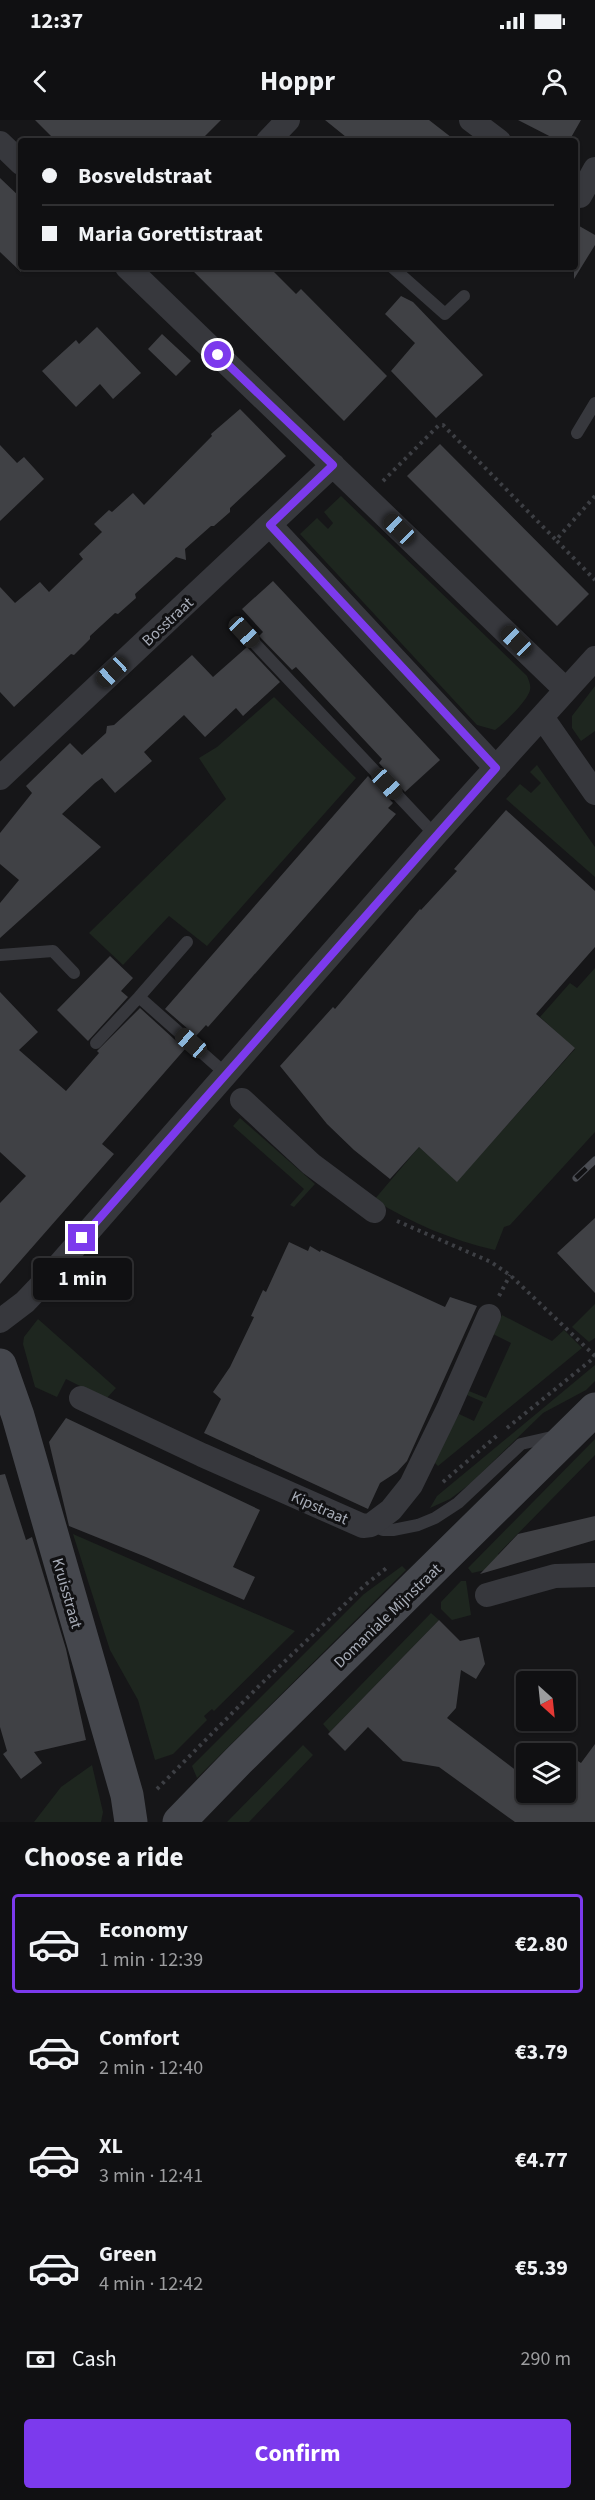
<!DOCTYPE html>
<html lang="en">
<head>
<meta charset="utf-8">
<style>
	:root { --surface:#101012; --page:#19191b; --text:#f1f3f6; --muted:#9c9d9f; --line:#303032; --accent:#7c3aed }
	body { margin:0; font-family:"Source Sans 3",sans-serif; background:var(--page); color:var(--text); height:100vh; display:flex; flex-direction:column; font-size:22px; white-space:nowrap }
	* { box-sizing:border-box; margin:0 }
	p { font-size:20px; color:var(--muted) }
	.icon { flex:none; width:33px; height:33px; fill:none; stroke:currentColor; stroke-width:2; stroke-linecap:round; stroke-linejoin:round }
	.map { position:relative; height:1702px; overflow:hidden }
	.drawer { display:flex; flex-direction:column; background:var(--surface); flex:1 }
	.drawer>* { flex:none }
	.top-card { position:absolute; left:18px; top:18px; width:560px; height:132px; border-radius:6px; box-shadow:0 2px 4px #0004,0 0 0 2px var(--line); display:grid; align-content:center; height:132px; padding:0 24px; background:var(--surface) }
	.needle { width:39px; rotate:153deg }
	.fabs { position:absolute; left:516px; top:1551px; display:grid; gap:12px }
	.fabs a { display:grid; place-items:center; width:60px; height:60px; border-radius:6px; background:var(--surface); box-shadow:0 2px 4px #0004,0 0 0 2px var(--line); font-size:30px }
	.end { position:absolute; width:27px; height:27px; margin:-14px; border:8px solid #7c3aed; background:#fff; box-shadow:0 0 0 3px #fff }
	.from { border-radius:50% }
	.bubble { position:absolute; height:42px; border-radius:6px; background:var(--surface); box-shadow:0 2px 4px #0004,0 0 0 2px var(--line); font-size:20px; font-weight:700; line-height:42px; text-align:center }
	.car { position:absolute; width:18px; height:36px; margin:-18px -9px; border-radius:8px; box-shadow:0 0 4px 2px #0007; background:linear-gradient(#222 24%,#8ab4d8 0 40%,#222 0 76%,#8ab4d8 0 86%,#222 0) }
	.top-card b { display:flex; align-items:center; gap:21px; height:57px; font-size:22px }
	.top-card b+b { border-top:2px solid var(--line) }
	.top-card i { width:15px; height:15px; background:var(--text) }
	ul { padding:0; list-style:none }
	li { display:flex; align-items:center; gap:18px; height:99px; margin:0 12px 9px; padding:0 12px; border:3px solid transparent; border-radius:6px }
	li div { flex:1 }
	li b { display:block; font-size:22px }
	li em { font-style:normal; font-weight:700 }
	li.active { border-color:var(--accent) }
	li>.icon { width:54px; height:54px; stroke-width:1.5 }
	h2 { padding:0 24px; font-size:27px; line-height:72px }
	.pay { display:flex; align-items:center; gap:15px; height:66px; padding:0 24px; font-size:22px }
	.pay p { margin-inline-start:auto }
	.button { display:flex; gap:12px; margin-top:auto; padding:12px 24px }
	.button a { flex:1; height:69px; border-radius:6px; background:var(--accent); color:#fff; font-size:24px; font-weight:700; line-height:69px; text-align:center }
	.status { display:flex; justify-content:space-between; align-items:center; height:42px; padding:0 30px; background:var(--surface); direction:ltr }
	.status svg { height:16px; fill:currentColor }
	header { display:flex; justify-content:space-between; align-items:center; height:78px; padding:0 24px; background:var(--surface); font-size:27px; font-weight:700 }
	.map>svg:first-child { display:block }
	.green { fill:#1e261f }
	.building { fill:#404145 }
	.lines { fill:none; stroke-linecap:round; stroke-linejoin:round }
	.path { stroke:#3d3f44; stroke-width:4; stroke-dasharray:3 4.5; stroke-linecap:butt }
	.lane { stroke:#37383d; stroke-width:12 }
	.street { stroke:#37383d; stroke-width:24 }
	.secondary { stroke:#45474d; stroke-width:33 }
	.rail-casing { stroke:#4a4c52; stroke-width:7 }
	.rail { stroke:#111113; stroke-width:4.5; stroke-dasharray:14; stroke-linecap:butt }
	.route { stroke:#7c3aed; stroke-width:8 }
	.labels { text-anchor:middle; stroke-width:6; stroke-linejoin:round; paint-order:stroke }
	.street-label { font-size:16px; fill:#a8adb8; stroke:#111113 }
</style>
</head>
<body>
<div class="status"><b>12:37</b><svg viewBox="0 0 49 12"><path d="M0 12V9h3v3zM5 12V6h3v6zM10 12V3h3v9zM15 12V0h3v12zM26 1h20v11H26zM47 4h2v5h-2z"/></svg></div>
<header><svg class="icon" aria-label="back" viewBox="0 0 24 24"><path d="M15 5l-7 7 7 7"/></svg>Hoppr<svg class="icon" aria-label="person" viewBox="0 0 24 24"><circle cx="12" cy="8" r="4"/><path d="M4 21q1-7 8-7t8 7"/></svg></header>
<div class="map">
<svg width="595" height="1702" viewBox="0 0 595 1702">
	<rect width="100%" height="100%" fill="#161618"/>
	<path class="green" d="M341,376l186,180c2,5 4,9 3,14 -2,10 -27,35 -35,40l-18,-5 -177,-191 17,-16 11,11 5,-6 -9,-11z
		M595,566v45l-14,10 -9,-13v-12z
		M274,577l82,81 -149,168 -38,-30 -46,49 -34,-32 137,-134 -27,-41 18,-11z
		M537,645l58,82v30l-89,-78 14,-15 11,9 10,-10 -11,-11z
		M595,848v164l-85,93 -6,2 -9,23c-44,-10 -83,-27 -121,-50l45,-53 38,34 118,-132 -35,-32 30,-34 7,5z
		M240,998l75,66 -21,23 -4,-2 14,-16 -71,-63z
		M595,1184v34l-6,4 -17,-15z
		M502,1195l50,26 12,-11 18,18 -144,118 -5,-5 26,-47 15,7 9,-19 -16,-7 2,-4 17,7 25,-55 -18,-9z
		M38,1199l78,69 -10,11 -40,-20 -9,18 -22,-10 -12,-43 1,-7z
		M595,1245v16l-9,9 -43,23 -73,71 -20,15 -20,9 7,-12z
		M595,1319v16l-97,99 10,11 -36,8 -4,-5z
		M73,1414l222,97 -81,80 -2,-2 -8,7 3,4 -34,34 -18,6 -17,-60 -28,-50z
		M402,1446l4,4 -209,208 -5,-12 172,-172z
		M461,1461h5l5,34 -19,5 -11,-11v-7z
		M431,1493l8,7 -109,112 -7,-8z
		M303,1625l10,10 -64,67h-22z
		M92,1645l11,47 -2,10h-67l27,-35z"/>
	<path class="building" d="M35,0h186l-21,21h-144z
		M325,0h104l27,21h-105z
		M518,0h63l-12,21h-10z
		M0,58l21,20v74l-21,-20z
		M574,103l21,12v10l-21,34z
		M189,147h80l27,27 5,-5 86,87 -43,45z
		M401,176l12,6 70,73 -47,43 -45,-47 24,-28 -30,-29z
		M97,207l44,46 -28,26 -13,-15 -24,23 -34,-36 34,-31 3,4z
		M162,214l29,27 -15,15 -28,-27z
		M240,289l46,47 -56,52v4l-16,14h-3l-26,23 1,11 -10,-3 -41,37 1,4 -18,16 -3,-1 -25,23v3l-16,16 -3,-1 -57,53 -14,-15v-105l15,16 25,-21 9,10 34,-33 -4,-5 23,-22 -8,-8 15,-14 3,2 21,-19 11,12 68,-69 -1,-2z
		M440,324l149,150 -32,32 -150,-150z
		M0,325l17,18 7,-6 20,22 -44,42z
		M273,461l167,179 -35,32 -26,-29 3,-4 -86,-92 -4,3 -33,-34 4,-4 -21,-23z
		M247,527l33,35 -37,34 -7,-8 -31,29 -21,-22 -40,37 8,9 -37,32 -13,-15 -7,5 -33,31 39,33 -101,91v-35l19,-23 -19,-16v-31l32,-40 -6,-7 44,-43 12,12 24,-22 1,-7 7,-1 78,-70 21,22z
		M368,656l25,27 -5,5 8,6 -188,213 -2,-2 -10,11 -31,-27z
		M506,690l89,81v56l-59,67 39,34 -118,134 -38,-35 -29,32 -36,-29 -27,-26 -47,-58 53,-59 2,2 85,-100 1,1 36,-39 -3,-2z
		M110,836l23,22 -12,13 7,6 -40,44 -31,-31z
		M0,872l38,40 -19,18 47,41 33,-38 -2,-2 43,-43 45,41 -83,95 12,10 -114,130v-81l26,-27 -26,-24z
		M595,1098v75l-38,-40z
		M289,1122l19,9 2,-5 10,6 1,-2 124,57 5,-10 27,9 -70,155 -10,11 -17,11 -12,26 -164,-76 17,-34 -8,-7 17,-25 24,-50 -3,-1 12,-26 3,2z
		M66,1298l194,92 -27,57 22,10 -11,23 -98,-43 -77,-31 -20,-84z
		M5,1354l21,66 6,-3 34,112 20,91 -52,12 8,11 -21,16 -18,-25 4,-3 -7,-24v-252z
		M595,1396v24l-115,34 38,-40z
		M439,1500l21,21 19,-4 6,27 -9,15 -15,-9 -5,38 -9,10 79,60v14h40v-38h-10l3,-5 22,14 14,-19v78h-80l-76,-55 -36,-6 -35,-34 -23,24 -17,-17z"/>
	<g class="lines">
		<path class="path" d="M383,361l56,-56h4l113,115
			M595,376l-39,44 39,40
			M397,1101l94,41 19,13 85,81
			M499,1176l11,-21
			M507,1308l88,-71
			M443,1362l56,-48
			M157,1669l104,-105 104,-99 24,-19"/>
		<path class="lane" d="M392,147l53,47 19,-18
			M577,313l18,-30
			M244,512l191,203
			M187,822l-48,55 87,77
			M0,835l53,-4 21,22
			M96,923l43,-46
			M371,1405l12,5h10l25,-5 17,-7 23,-15 63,-59 35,-8"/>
		<path class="street" d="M471,0l28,21
			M268,21l20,-21
			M0,23l21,20
			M580,76l15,-27
			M127,147l439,423
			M270,405l226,243
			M542,597l53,76
			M0,658l333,-313
			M242,980l69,64 63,47
			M0,1201l25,-19 20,-21 390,-446 160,-177
			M81,1278l121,57 161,71 8,-1 20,-15 20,-25 37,-76 41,-93
			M487,1475l68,-19 40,-1"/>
		<path class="secondary" d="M0,1245l18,51 109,379 4,27
			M179,1702l60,-62 356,-351"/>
		<g class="rail-casing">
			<path id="rail" d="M576,1058l19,-18"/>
		</g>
		<use href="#rail" class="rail"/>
	</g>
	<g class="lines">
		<path class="route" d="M82,1118l414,-470 -226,-243 63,-60 -115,-110"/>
	</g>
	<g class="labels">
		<g class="street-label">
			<text transform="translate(167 501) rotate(-43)" y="6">Bosstraat</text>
			<text transform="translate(320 1387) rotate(24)" y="6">Kipstraat</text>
			<text transform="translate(68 1473) rotate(74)" y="6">Kruisstraat</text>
			<text transform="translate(387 1495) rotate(-44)" y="6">Domaniale Mijnstraat</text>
		</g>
	</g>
</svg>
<div class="fabs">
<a><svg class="needle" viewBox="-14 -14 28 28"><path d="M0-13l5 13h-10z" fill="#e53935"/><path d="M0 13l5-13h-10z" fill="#9c9d9f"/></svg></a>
<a><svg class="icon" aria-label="layers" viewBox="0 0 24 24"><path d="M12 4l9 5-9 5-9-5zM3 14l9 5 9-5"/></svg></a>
</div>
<i class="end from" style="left:218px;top:235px"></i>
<i class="end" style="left:82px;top:1118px"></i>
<div class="bubble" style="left:33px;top:1138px;width:99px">1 min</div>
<i class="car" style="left:399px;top:409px;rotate:314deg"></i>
<i class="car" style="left:244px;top:512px;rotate:137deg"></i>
<i class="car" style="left:516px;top:521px;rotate:314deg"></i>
<i class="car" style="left:112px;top:552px;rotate:227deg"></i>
<i class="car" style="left:387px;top:664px;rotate:137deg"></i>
<i class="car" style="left:191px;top:923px;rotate:311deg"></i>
<div class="top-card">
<b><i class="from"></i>Bosveldstraat</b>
<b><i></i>Maria Gorettistraat</b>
</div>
</div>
<section class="drawer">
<h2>Choose a ride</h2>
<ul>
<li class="active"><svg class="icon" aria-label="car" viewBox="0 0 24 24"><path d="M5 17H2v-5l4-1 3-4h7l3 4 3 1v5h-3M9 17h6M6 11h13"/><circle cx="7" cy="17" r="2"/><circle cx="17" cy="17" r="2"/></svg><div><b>Economy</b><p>1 min · 12:39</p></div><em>€2.80</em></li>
<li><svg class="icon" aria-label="car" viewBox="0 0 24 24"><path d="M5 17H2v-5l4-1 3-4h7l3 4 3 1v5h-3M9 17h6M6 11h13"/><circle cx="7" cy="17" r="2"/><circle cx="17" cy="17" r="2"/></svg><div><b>Comfort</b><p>2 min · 12:40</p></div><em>€3.79</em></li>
<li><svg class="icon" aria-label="car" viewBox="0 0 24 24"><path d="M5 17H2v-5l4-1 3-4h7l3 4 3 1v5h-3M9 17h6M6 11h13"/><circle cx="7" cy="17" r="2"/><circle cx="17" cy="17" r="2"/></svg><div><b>XL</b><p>3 min · 12:41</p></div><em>€4.77</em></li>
<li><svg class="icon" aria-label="car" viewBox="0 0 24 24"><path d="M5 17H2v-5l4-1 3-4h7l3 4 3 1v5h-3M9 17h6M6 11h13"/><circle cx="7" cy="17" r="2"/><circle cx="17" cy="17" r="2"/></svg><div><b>Green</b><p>4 min · 12:42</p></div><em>€5.39</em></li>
</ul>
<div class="pay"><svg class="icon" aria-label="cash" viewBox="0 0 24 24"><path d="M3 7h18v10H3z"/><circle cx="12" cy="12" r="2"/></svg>Cash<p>290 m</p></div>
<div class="button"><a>Confirm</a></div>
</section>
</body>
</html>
